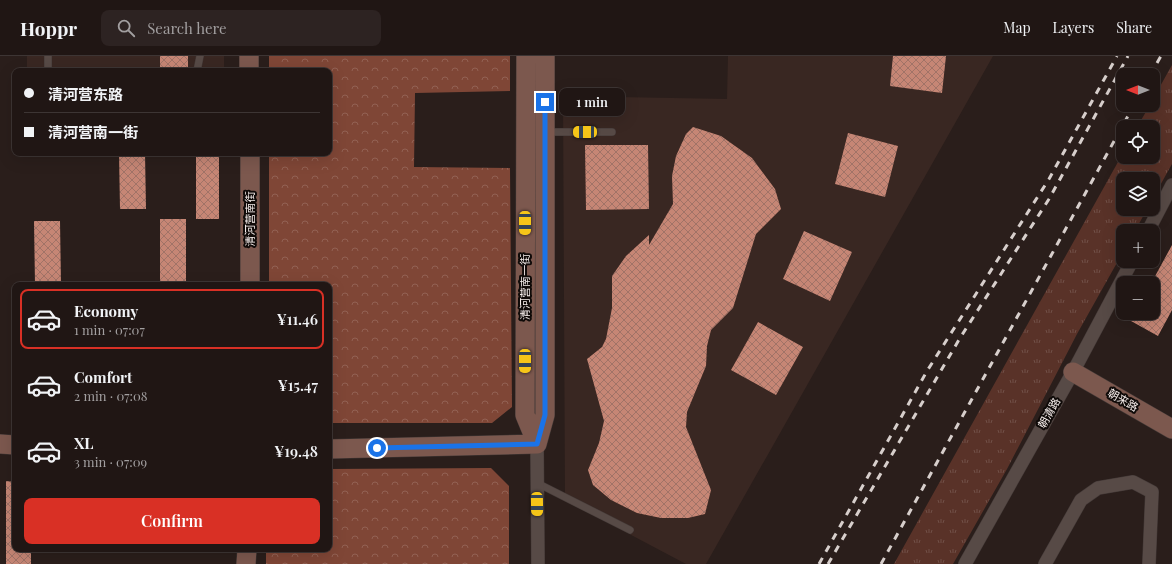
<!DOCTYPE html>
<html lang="en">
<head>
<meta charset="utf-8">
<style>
	:root { --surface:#201614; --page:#2d2322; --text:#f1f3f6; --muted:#a29fa0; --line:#3d3534; --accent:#d93025 }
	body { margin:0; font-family:"Playfair Display","Noto Sans SC",serif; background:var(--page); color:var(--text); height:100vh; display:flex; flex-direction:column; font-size:15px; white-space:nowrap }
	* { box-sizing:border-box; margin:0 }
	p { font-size:13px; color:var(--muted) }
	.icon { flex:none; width:22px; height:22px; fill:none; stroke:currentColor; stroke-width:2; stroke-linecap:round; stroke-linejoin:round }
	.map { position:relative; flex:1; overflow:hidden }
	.drawer { position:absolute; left:12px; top:226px; width:320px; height:270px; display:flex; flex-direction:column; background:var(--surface); border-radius:8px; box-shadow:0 4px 16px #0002,0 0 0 1px var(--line) }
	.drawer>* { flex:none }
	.hud { position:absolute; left:12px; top:12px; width:320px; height:88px; border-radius:8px; box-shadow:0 4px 16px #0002,0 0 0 1px var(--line); display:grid; align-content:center; height:88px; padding:0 12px; background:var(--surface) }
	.needle { width:26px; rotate:270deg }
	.fabs { position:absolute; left:1116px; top:12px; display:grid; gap:8px }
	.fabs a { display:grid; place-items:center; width:44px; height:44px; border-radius:8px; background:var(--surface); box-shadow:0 4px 16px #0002,0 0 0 1px var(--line); font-size:20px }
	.end { position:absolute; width:18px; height:18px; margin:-9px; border:5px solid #1a73e8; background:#fff; box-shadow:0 0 0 2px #fff }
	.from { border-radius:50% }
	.bubble { position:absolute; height:28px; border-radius:8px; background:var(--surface); box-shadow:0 4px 16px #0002,0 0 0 1px var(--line); font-size:13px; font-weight:600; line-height:28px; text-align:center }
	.car { position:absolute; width:12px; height:24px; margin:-12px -6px; border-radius:5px; box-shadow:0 0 3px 1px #0007; background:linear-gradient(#f5c518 24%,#345 0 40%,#f5c518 0 76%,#345 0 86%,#f5c518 0) }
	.hud b { display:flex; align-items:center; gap:14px; height:38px; font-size:15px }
	.hud b+b { border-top:1px solid var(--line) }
	.hud i { width:10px; height:10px; background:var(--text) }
	ul { padding:7px 0 0; list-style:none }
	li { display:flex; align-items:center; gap:12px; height:60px; margin:0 8px 6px; padding:0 4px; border:2px solid transparent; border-radius:8px }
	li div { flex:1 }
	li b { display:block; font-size:15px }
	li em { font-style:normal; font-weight:600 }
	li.current { border-color:var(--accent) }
	li>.icon { width:36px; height:36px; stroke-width:1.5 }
	.button { display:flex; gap:8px; margin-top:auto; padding:8px 12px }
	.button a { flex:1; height:46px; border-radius:8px; background:var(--accent); color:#fff; font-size:16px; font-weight:600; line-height:46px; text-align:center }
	header { display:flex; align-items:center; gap:24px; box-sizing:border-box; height:56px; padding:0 20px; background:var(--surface); border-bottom:1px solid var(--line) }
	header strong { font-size:19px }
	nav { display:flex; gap:22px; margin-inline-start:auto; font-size:14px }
	.search { width:280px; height:36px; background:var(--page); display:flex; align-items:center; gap:10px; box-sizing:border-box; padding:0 14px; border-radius:8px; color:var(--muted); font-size:15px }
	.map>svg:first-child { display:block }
	.built { fill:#392722 }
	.grass { fill:url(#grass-tufts) }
	.forest { fill:url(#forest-crowns) }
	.building { fill:url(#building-cross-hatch) }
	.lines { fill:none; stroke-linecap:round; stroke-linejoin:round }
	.lane-casing { stroke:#443a38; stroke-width:8 }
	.street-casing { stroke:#443a38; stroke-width:14 }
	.secondary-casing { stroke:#443a38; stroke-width:20 }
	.lane { stroke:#574a46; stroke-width:7 }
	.street { stroke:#574a46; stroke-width:13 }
	.secondary { stroke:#7c584e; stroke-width:19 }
	.rail { stroke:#d7cfcc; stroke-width:3; stroke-dasharray:7 7; stroke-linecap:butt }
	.route { stroke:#1a73e8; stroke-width:5 }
	.labels { text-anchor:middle; stroke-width:4; stroke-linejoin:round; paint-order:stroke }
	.street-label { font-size:11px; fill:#f5edeb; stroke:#0f0a08 }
</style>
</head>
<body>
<header>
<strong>Hoppr</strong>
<div class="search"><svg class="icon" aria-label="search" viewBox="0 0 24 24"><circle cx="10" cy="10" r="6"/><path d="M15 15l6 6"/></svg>Search here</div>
<nav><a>Map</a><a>Layers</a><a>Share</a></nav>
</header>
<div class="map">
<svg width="1172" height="508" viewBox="0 0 1172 508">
	<defs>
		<pattern id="grass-tufts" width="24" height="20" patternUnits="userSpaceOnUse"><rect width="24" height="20" fill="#593228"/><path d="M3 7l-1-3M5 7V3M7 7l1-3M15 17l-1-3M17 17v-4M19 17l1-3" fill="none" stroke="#715047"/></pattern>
		<pattern id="forest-crowns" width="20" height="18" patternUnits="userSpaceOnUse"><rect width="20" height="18" fill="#7f4636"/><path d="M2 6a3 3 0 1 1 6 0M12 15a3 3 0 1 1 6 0" fill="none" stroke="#926153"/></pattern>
		<pattern id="building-cross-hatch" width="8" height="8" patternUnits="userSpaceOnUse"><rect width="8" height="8" fill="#c68675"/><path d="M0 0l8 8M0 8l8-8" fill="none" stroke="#a17367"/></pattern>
	</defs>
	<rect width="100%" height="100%" fill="#2a1e1b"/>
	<path class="built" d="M27,0h197v15h-197z
		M728,0h265l-287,508h-20l-121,-64 -2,-404 164,3z"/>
	<path class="grass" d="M1172,9v99l-19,34v-19h-30v30h24l-12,22h-12v21l-46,82 -70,135 -54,95h-59l229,-411v4h30v-30h-16l13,-22h3v-6z"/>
	<path class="forest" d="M269,0h241v35l-95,2 -1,74 96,1 2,239 -20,16h-163v-138h-60v-132h60v-82h-60z
		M491,412l18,18v78h-243v-15h63v-80z"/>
	<path class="building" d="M160,0h28v15h-28z
		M893,0h53l-4,37 -52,-7z
		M693,71l28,9 31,22 23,31 6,20 -25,25 -23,74 -22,22 -4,16 -1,20 -19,46 -1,15 25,63 -6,24 -17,4h-27l-24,-5 -26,-13 -18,-15 -5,-15 11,-27 5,-22 -17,-62 15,-12 4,-8 6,-31v-32l14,-20 23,-21v10l24,-41 -1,-28 4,-20 10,-22z
		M848,77l50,13 -13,51 -50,-13z
		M585,89h63l1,64 -63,1z
		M119,97h26l1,56h-26z
		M196,97h23v66h-23z
		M160,163h26v66h-26z
		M34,165h26l1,64h-26z
		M804,175l48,21 -22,49 -47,-22z
		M1172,189v65l-14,26 -27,-15 4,-8h18v-33z
		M758,266l45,25 -27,48 -45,-25z
		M6,425l9,1v67h16v15h-25z"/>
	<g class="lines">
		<g class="lane-casing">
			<path id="lane" d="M48,15v-15
				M197,15l3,-15
				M546,76h66
				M537,427l93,47"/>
		</g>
		<g class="street-casing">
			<path id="street" d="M1148,175l24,-46
				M537,388l1,120
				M965,508l108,-192 59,-111
				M1045,508l36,-64 17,-12 35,-6 19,10 -3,72"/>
		</g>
		<g class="secondary-casing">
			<path id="secondary" d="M249,0v15
				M526,0l-1,359 12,29
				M250,97v132
				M1073,316l99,57
				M0,388l15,1
				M537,388l8,-29v-359
				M329,393l208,-5
				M246,508l1,-15"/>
		</g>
		<use href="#lane" class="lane"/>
		<use href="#street" class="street"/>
		<use href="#secondary" class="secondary"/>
		<path class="rail" d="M1150,19l11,-19
			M819,508l108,-193 122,-192 68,-123
			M828,508l132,-226 89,-139 79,-143
			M881,508l253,-459"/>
	</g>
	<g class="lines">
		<path class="route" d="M377,392l160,-4 8,-29v-313"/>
	</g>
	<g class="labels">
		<g class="street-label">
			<text transform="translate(250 163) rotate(-90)" y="4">清河营南街</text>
			<text transform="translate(525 231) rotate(-90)" y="4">清河营南一街</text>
			<text transform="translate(1123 344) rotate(30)" y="4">朝来路</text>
			<text transform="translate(1049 357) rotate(-61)" y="4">朝清路</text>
		</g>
	</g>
</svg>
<div class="fabs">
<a><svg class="needle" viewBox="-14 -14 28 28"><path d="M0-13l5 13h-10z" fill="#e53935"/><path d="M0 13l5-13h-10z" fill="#a29fa0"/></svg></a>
<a><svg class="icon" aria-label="locate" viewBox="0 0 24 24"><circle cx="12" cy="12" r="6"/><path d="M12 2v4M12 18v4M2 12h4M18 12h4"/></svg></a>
<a><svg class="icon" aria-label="layers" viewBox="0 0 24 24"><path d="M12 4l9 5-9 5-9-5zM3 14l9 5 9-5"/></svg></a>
<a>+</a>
<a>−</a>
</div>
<i class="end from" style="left:377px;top:392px"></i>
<i class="end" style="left:545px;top:46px"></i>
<div class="bubble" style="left:559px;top:32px;width:66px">1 min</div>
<i class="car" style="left:585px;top:76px;rotate:270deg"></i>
<i class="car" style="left:525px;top:167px;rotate:180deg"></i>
<i class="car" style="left:525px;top:305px;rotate:180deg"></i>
<i class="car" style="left:537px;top:448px;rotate:179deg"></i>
<div class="hud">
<b><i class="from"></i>清河营东路</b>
<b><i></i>清河营南一街</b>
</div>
<section class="drawer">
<ul>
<li class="current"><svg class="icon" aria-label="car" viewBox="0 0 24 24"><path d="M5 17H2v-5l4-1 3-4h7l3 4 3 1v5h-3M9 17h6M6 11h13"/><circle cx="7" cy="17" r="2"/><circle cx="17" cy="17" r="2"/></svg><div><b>Economy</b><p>1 min · 07:07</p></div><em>¥11.46</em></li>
<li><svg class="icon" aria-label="car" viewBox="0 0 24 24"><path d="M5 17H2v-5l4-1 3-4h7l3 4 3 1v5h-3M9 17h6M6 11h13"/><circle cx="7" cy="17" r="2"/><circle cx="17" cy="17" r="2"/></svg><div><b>Comfort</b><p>2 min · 07:08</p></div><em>¥15.47</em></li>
<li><svg class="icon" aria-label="car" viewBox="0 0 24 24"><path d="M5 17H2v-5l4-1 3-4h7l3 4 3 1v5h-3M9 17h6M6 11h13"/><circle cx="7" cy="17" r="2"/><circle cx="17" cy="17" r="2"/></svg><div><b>XL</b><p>3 min · 07:09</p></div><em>¥19.48</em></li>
</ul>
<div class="button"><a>Confirm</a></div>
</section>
</div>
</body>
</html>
